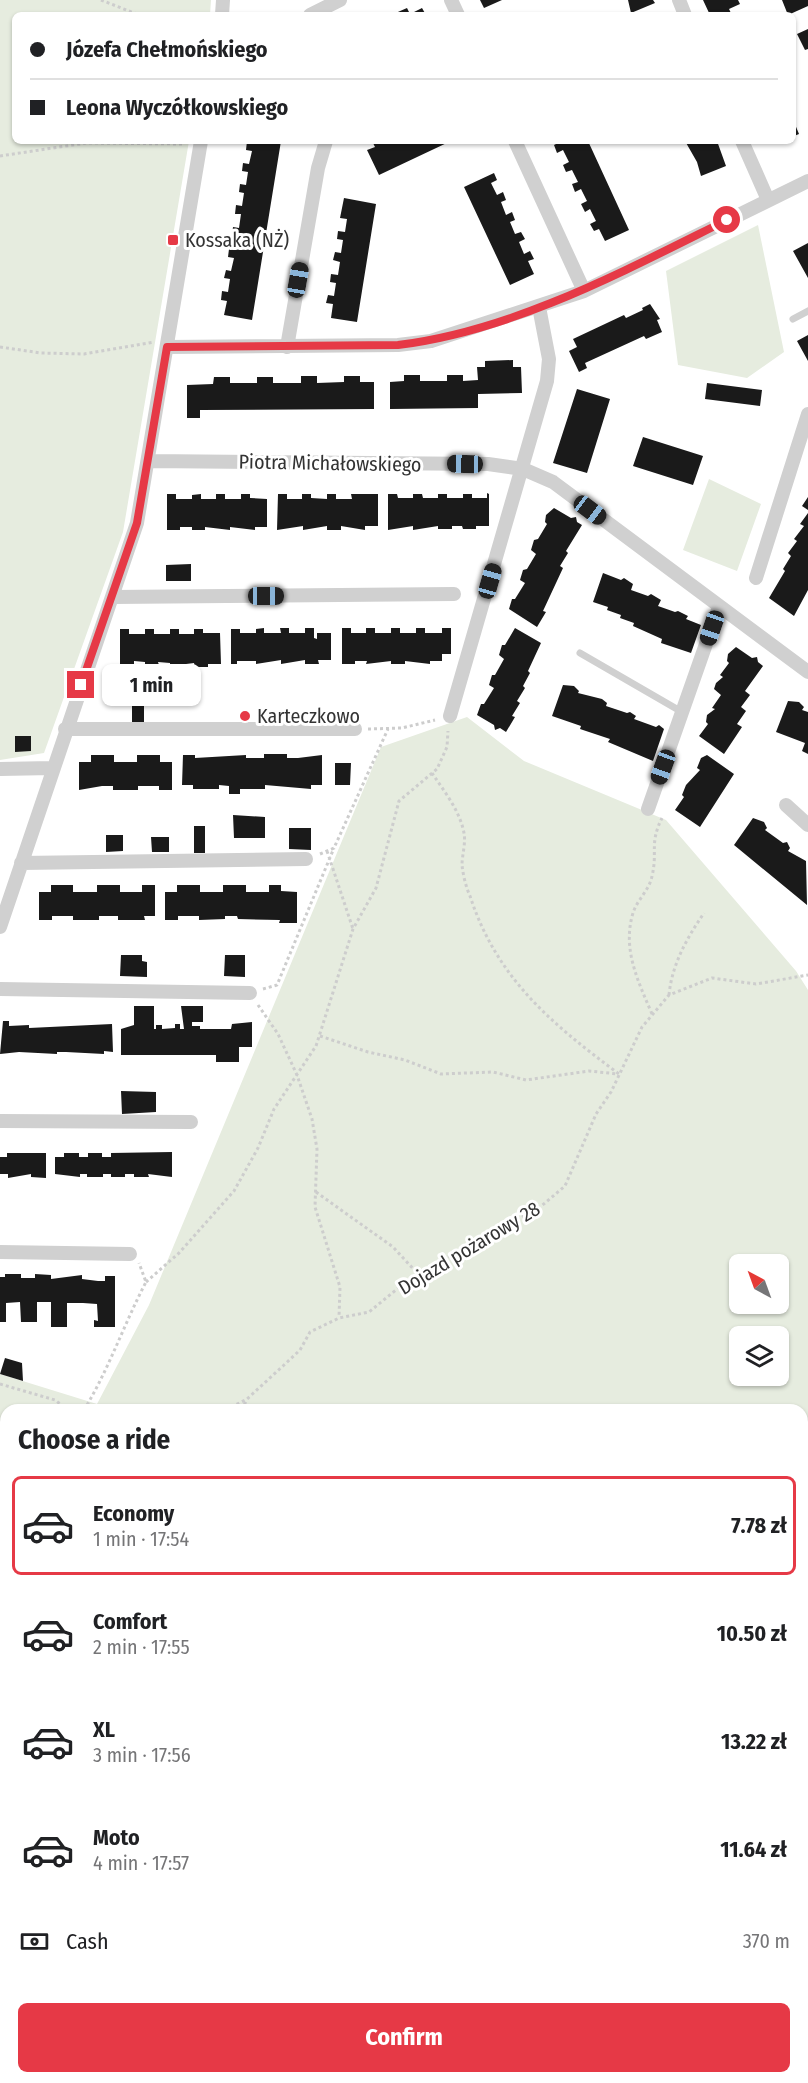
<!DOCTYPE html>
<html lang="en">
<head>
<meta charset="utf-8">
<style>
	:root { --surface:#fff; --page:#f2f2f2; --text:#202124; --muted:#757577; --line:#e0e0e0; --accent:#e63946 }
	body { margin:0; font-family:"Fira Sans Condensed",sans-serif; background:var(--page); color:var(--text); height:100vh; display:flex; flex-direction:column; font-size:22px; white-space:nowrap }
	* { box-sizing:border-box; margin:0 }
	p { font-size:20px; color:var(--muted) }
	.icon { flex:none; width:33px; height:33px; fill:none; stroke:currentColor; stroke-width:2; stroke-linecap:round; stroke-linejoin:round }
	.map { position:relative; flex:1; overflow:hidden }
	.side { position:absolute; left:0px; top:1404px; width:808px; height:680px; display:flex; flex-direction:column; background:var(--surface); border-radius:18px 18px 0 0; box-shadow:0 2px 4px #0004 }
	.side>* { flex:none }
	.banner { position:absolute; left:12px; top:12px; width:784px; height:132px; border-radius:9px; box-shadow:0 2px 4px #0004; display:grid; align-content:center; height:132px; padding:0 18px; background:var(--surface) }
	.needle { width:39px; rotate:319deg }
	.fabs { position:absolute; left:729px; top:1254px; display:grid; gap:12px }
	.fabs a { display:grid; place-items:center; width:60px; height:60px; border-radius:9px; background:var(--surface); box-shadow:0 2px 4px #0004; font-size:30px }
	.end { position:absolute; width:27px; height:27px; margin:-14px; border:8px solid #e63946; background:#fff; box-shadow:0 0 0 3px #fff }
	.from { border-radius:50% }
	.bubble { position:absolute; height:42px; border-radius:9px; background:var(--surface); box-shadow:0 2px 4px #0004; font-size:20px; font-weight:700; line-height:42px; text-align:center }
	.car { position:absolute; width:18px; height:36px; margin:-18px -9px; border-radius:8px; box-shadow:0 0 4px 2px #0007; background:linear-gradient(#222 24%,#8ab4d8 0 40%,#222 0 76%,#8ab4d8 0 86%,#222 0) }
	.banner b { display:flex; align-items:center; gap:21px; height:57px; font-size:22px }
	.banner b+b { border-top:2px solid var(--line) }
	.banner i { width:15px; height:15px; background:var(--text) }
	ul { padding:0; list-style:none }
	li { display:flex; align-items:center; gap:18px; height:99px; margin:0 12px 9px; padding:0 6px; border:3px solid transparent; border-radius:9px }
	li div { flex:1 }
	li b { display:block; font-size:22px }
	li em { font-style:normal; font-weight:700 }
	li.current { border-color:var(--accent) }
	li>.icon { width:54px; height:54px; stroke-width:1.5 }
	h2 { padding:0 18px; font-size:27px; line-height:72px }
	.pay { display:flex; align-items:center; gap:15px; height:66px; padding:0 18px; font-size:22px }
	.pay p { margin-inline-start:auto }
	.primary-button { display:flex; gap:12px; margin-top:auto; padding:12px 18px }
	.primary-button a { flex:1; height:69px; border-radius:9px; background:var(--accent); color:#fff; font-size:24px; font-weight:700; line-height:69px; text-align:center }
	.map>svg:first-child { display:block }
	.green { fill:#e6ecdf; fill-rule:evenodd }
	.building { fill:#1a1a1a }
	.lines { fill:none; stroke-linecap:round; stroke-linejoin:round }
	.path { stroke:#cdcdcd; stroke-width:3; stroke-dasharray:3 3; stroke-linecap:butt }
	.lane { stroke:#d0d0d0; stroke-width:7 }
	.street { stroke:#d0d0d0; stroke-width:14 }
	.route { stroke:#e63946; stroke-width:8 }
	.poi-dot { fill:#e63946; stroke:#fff; stroke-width:2 }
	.labels { text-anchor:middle; stroke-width:6; stroke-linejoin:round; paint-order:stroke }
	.poi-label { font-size:20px; fill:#333; stroke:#fff; text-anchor:start }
	.street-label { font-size:20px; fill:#333; stroke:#fff }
</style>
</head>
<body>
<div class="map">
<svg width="808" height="2083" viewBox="0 0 808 2083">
	<rect width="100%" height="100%" fill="#fff"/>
	<path class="green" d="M0,0h211l-1,15h-195v126h174l-66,391 -79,221 -44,7z
		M758,225l26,127 -37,26 -69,-13 -12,-94z
		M709,479l52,25 -24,67 -54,-21z
		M467,717l57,44 142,59 130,151 12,19v898l-5,7 -1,-485h-796v668h418l-3,5h-421v-709l97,30 52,-99 232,-558zM740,1264h38v40h-38zM740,1336h38v40h-38z
		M808,2016v67h-44l4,-5h34l1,-54z"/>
	<path class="building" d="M480,0h22l-18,8z
		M628,0h25l2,3 -24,10z
		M703,0h35l2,4 -11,5 3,6h-22z
		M782,0h26v6l-20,9z
		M407,8l3,6 12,-6 4,7h-35z
		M808,29v20l-3,1 -8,-16z
		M794,122l5,12 -5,2z
		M247,141h34l-29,179 -28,-5 3,-14 -6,-1 1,-9 6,1 2,-13 -6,-1 2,-8 5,1 3,-13 -6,-1 1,-8 6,1 2,-14h-5l1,-9 6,1 2,-14h-6l1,-9 6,1 2,-13 -5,-1 1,-8 6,1 2,-13 -6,-1 1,-8 6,1 3,-13 -6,-1z
		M372,141h79l-72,34 -12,-25 8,-3z
		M562,141h26l41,89 -24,11 -6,-12 -5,2 -4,-7 6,-3 -6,-12 -5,3 -4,-8 6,-3 -6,-12 -6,3 -3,-8 6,-2 -6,-12 -6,2 -3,-7 6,-3 -6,-12 -6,3 -3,-8z
		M685,141h32l9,25 -25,10 -4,-14z
		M494,173l3,7 -6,3 6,12 6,-3 3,8 -5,2 5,13 6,-3 3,8 -5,2 5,12 6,-2 4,7 -6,3 5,12 6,-3 4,8 -6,2 6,13 -24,11 -46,-98z
		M344,198l32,6 -19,118 -26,-4 2,-14 -7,-1 2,-8 6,1 2,-13 -6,-1 1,-8 7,1 2,-13 -7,-2 2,-8 6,1 2,-13 -6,-1 1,-8 7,1 2,-13 -7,-1z
		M201,236l11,2 -1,8 -12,-3z
		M808,243v35l-15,-27z
		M650,304l10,15 -3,1 5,12 -16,7 -2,-3 -59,27 2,5 -8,4 -10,-21 8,-4 -4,-8 51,-24 2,3 17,-8 -1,-2z
		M808,335v26l-11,-20z
		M513,360v7h8l1,26 -44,1v14l-88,1v-27l14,-1v-6h16v6h27v-6h16v6l15,-1 -1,-13h8v-6z
		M301,376h16v7l27,-1v-6h16v6h14v27l-174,1v8h-13v-33l26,-1 1,-7h16v6h27v-6h16v6h28z
		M707,383l55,7 -2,16 -55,-7z
		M577,389l33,10 -23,74 -34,-10z
		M643,437l60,19 -10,29 -60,-19z
		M487,493l2,1v32h-13v3h-13l-1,-3h-10v3h-14v-3l-25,4v-4l-25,4v-36h9l1,4h15v-4h9l1,4h15v-4h9v4h16v-4h9v4h15z
		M167,494h9v5h16v-4l9,-1v5h15v-5h9v5h16v-5h9v4l17,1v28h-12v3l-25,-3v3l-25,-3v3h-13v-3h-12v3h-13z
		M278,494h9v5h15v-5h9v4l16,1v-5h9v5h16l-1,-5h27v32h-13v4l-24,-4v4h-14v-4l-24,4v-4l-26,4z
		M808,497v13l-6,-4z
		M554,508l17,10 5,-1 1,5 5,3 -16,26 2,2 -8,13 3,2 -20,43 3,1 -9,15 -28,-18 3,-10h3l10,-16 -5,-3 3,-10 4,-1 9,-15 -5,-4 3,-10 4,-1 9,-15 -2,-2 1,-7z
		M808,513v77l-14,26 -25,-18 16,-27 -2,-2 8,-13 -3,-3 9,-12 -3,-2 10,-13 -4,-2z
		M191,564v17h-25v-16z
		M603,573l18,7 3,-2 9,6 -2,6 17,6 3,-2 10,6 -3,6 17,6 3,-1 10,5 -2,3 15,6 -10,28 -30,-10 1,-4 -29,-13 1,-3 -14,-5 1,-3 -14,-5 1,-3 -15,-5z
		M264,628v5h17l-1,-5h9v5h16v-5h9v10l3,1v-6h14v27h-13l1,4h-14v-4l-24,4v-4l-25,4v-3h-19v3h-6v-35h9v4h16v-4z
		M342,628h9v5h15v-5h9v5h16v-5h9v5h16v-5h9v5h17v-5h9v26h-9v7h-12v3l-25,-3v3h-14v-3l-25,3 1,-3h-12v3h-13z
		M515,628l26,15 -13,28 2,2 -7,13 2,2 -8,13 3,2 -8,13 3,1 -9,15 -6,-4 -5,2 -1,-5 -17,-10 4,-11h3l10,-16 -5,-3 3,-10h3l9,-16 -5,-4 3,-10h3z
		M120,629h9v5h16v-5h9v5h16v-5h9v5h15v-5h9v4h17l1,31h-13v3h-13l-1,-4 -24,3v-3l-12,-1 1,3h-14v-3l-11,-1v4l-14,-1z
		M736,647l16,11 5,-1 1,5 5,4 -18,25 5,4 -9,12 5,4 -9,13 5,3 -18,27 -25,-18 9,-12 -2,-2 1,-7 8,-6 -3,-1 9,-13 -7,-6 2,-6 7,-6 -3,-2 9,-12 -2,-2 1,-7z
		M117,678l5,5 7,-5v15h-12z
		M563,685l11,1 5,5 -1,2 24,6 5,4 -1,3 21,7 3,-1 6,4 -2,3 22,8 3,-2 5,4 -11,32 -45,-19 2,-3 -30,-10 1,-3 -29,-10z
		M132,701h12v22h-12z
		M788,701l11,1 5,5 -2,3 6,2v42l-6,-3 3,-8 -29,-11z
		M15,736h16v15l-16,1z
		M264,754h23v4h11l24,-3v30h-11v4l-46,-4v4h-25v5h-11v-8l-10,-1v4h-26v-4h-11l1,-30h12v3l51,-3v3h18z
		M91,755h23v7h23v-7h23v7h12v28h-13v-4h-21v4h-25v-4h-11l-23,4v-28h12z
		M707,755l27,19 -34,53 -25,-17 9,-13 -2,-2 4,-10 14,-15 -3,-2 4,-10z
		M335,763h16l-1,22h-15z
		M233,815l32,2v21h-31z
		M753,818l11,4 3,6 -2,2 18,13 4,-1 3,6 -2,3 18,10 1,44 -73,-60z
		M194,826h11v27h-11z
		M289,828h22v22l-22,-1z
		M106,835h17v16l-17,1z
		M151,837h18v15h-17z
		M51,885h22v7h24v-7h23v7h22v-7h13v31h-11l1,4h-27v-4h-19v4h-26v-4h-21v4h-13v-28h12z
		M177,885h23v7h23v-7h23v7h23v-7h12v6l16,1v31h-18l1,-3 -42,-1 -1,-3h-12v3l-26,1v-4h-21v4h-13v-28h12z
		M121,955h21v6l5,1v15l-27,-1z
		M225,955h20v22l-21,-1z
		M134,1006h20v23h2v-4h6v4l13,-1v-4h5v5h4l-3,-23h22v16h-11v4h8v3h31l1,-5 20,-2v25h-13v15h-23v-7h-95v-26l13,-4z
		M3,1021h6v5l20,-1v3l83,-4 1,28 -9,-1v3l-38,-2h-9v2l-38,-2 -19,2z
		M121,1091l35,1v20l-34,2z
		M172,1152v25l-24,-3 1,3h-15v-3h-9v3h-14v-3h-8v3h-16v-3h-7v3l-25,-3v-17h9v-4h15v4h9v-4h14v4h9v-4z
		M7,1153h39v25l-15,-1v-3l-23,4v-4h-8v-17h7z
		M5,1274h16v4h14v-4l16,1v4l31,-4v4l16,2h7v-5h10v51h-21v-7l4,1 -1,-17 -14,-1h-16v24h-16v-25h-14v20h-16l-1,-20 -14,1v19h-6v-45h5z
		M5,1358l17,5 1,18 -23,-7z
		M808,1956v42l-6,4v-38z
		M730,2078h25l-3,5h-26z"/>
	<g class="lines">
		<path class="path" d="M101,0l38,15
			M0,156l86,-13 98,1
			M0,347l41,6 43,1 70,-12
			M368,729l34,-1 33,-8
			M432,773c12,18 28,38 32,60 2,10 -2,22 -2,32 1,10 4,22 8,31 27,83 82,128 149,178
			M327,851l26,78
			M320,854l14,-6 54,-119
			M263,989l14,-4 57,-137
			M669,995c3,-31 18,-57 35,-82
			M258,1005l20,29 19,41 15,44 5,30 -2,58 25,80 -1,30
			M652,1014c-14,-33 -30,-65 -19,-101 4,-13 17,-24 19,-37 6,-25 -3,-32 10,-58
			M320,1036l48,16 37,8 36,14 52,-2 33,8 63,-9 29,3
			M316,1192l77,55 25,27
			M146,1282l33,-29 55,-62 24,-43 16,-39 42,-63 37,-117 23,-41 23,-87 38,-32 10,-22 1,-16
			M0,1384l55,16 13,10
			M84,1410c25,-41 40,-86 62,-128l-7,-19
			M226,1410l21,-11 37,-34 16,-15 10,-18 29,-14 30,-6 44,-36 126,-68 26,-22 31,-72 15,-22 31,-65 27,-32 43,-17 44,6 52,-9
			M242,1410l4,-9
			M802,1453h6
			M0,1505l6,-2
			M802,1528l6,-2
			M0,1656l6,-33
			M0,1765l6,38
			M0,1854l6,-23
			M802,1875l6,-2
			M0,2005h6
			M375,2083l4,-5
			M441,2083l4,-5"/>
		<path class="lane" d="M793,319l15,-8
			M580,653l102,59"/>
		<path class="street" d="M451,0l7,15
			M679,0l6,15
			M222,15l1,-15
			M310,15l30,-15
			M515,141l69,150
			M742,141l26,59
			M167,347l231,-2 33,-4 153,-50 224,-110
			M287,347l31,-179 8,-27
			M149,461l339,3 35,5 30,13 255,190
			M756,578l52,-164
			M113,597l341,-3
			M450,716l97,-335 2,-22 -10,-52
			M65,729h290
			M0,769l52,-1
			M786,805l22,20
			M648,809l71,-202
			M21,863l285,-4
			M0,927l137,-404 64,-382
			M0,989l250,4
			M0,1121l191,1
			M0,1252l130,2
			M802,1916l6,-9
			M704,2083l3,-5"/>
	</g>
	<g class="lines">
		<path class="route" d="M81,685l56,-162 30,-176 231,-2c115,-14 226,-74 329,-125"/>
	</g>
	<g class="poi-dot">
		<rect x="167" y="234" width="12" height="12" rx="3"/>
		<circle cx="245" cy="716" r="6"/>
	</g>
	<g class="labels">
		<g class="poi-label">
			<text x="185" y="247">Kossaka (NŻ)</text>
			<text x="257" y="723">Karteczkowo</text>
		</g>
		<g class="street-label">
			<text transform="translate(330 463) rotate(1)" y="7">Piotra Michałowskiego</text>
			<text transform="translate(469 1248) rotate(-31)" y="7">Dojazd pożarowy 28</text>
		</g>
	</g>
</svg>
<div class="fabs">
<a><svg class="needle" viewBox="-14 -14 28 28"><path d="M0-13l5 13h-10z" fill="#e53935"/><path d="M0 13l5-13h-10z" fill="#757577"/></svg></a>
<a><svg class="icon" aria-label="layers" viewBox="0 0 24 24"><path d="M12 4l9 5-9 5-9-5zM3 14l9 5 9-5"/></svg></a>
</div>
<i class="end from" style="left:727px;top:220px"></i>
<i class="end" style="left:81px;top:685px"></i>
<div class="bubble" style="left:102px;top:664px;width:99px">1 min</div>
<i class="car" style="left:298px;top:280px;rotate:10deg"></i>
<i class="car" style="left:465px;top:464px;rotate:271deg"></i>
<i class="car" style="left:590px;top:510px;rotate:127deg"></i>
<i class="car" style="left:490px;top:581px;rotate:16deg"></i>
<i class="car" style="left:266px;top:596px;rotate:90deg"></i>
<i class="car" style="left:712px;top:628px;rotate:199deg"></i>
<i class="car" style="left:663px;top:767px;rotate:200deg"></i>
<div class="banner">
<b><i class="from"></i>Józefa Chełmońskiego</b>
<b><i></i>Leona Wyczółkowskiego</b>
</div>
<section class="side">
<h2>Choose a ride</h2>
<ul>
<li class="current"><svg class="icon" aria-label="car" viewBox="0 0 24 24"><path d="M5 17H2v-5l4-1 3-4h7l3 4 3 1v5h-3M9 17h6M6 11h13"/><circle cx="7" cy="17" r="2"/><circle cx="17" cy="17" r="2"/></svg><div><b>Economy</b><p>1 min · 17:54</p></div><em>7.78 zł</em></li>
<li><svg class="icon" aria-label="car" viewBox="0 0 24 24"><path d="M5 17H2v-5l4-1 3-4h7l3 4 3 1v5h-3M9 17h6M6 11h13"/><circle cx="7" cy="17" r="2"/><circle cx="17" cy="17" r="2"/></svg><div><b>Comfort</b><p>2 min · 17:55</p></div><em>10.50 zł</em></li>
<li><svg class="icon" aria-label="car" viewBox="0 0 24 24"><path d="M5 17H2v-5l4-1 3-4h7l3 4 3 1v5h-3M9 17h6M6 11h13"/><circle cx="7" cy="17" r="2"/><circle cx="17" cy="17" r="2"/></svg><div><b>XL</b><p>3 min · 17:56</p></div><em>13.22 zł</em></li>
<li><svg class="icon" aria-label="car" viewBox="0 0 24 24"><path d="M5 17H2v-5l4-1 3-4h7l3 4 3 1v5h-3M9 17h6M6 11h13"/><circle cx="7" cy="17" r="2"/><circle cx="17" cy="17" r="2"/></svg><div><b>Moto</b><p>4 min · 17:57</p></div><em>11.64 zł</em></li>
</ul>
<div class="pay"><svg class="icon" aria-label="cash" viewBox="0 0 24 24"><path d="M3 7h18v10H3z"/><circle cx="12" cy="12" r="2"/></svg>Cash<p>370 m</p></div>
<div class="primary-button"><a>Confirm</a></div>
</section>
</div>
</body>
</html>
